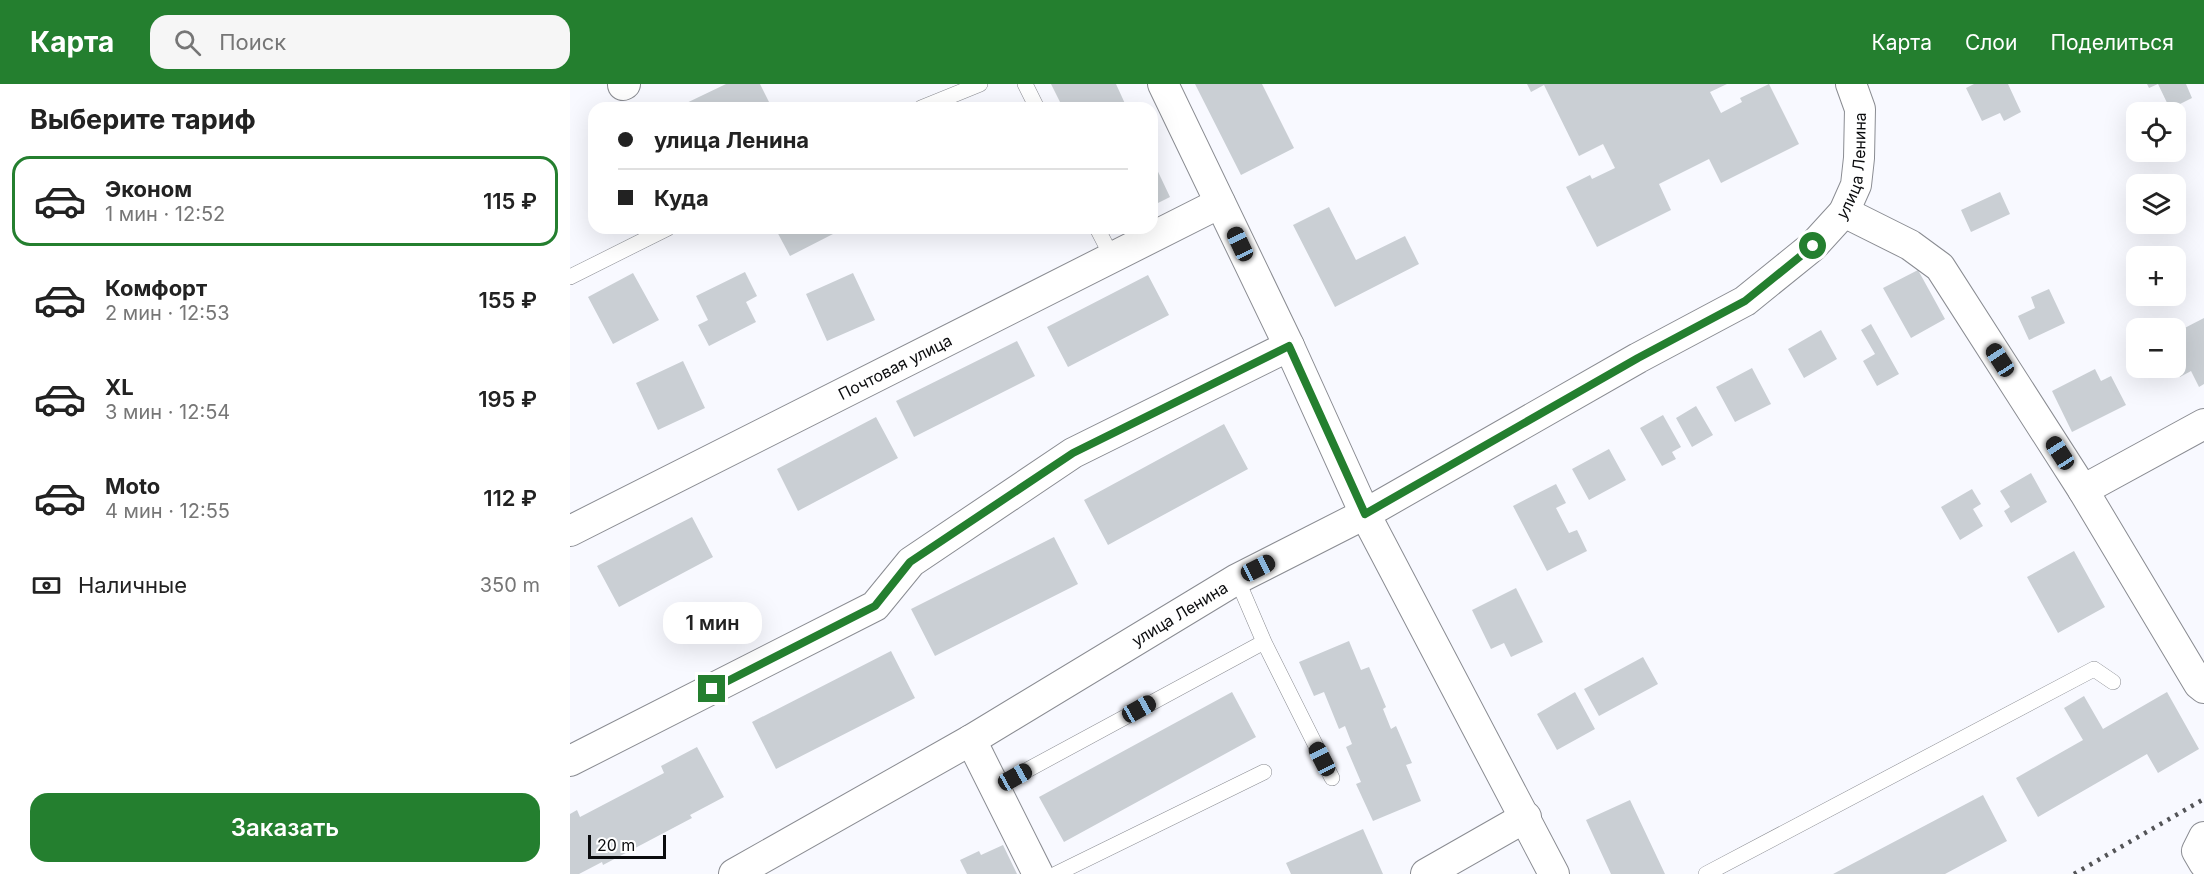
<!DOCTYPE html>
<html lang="ru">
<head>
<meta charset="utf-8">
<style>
	:root { --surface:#fff; --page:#f6f6f6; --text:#222; --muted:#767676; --line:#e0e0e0; --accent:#247f2f }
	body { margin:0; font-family:Inter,sans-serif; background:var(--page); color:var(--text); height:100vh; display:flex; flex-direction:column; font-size:22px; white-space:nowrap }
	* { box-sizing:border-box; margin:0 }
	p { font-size:20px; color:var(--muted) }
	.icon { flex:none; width:33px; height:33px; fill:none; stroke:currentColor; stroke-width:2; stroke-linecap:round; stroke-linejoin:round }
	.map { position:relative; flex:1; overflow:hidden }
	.details { display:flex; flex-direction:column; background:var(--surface); width:570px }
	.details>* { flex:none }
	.banner { position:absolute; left:18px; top:18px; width:570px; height:132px; border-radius:18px; box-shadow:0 6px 24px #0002; display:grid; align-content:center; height:132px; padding:0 30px; background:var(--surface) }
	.tools { position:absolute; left:1556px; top:18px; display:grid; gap:12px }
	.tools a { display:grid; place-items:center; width:60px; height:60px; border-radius:12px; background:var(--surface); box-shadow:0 6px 24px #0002; font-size:30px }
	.scale { position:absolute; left:18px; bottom:15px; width:78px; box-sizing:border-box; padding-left:6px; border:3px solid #0b0c0e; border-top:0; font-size:16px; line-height:21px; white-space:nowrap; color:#0b0c0e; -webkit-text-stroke:4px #fff; paint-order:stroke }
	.end { position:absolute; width:27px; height:27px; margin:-14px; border:8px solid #247f2f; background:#fff; box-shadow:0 0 0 3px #fff }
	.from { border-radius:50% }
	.bubble { position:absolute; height:42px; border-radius:18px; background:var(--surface); box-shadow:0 6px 24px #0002; font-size:20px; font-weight:600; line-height:42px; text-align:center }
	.car { position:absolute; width:18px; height:36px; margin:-18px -9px; border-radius:8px; box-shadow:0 0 4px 2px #0007; background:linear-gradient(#222 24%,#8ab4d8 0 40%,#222 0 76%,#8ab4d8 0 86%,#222 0) }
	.banner b { display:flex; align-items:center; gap:21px; height:57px; font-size:22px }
	.banner b+b { border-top:2px solid var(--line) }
	.banner i { width:15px; height:15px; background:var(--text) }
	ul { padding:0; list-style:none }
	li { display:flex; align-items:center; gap:18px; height:90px; margin:0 12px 9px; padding:0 18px; border:3px solid transparent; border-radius:18px }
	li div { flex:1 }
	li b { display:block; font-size:22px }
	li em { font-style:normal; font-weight:600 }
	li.current { border-color:var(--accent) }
	li>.icon { width:54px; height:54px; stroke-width:1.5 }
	h2 { padding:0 30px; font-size:27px; line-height:72px }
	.pay { display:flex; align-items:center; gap:15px; height:66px; padding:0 30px; font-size:22px }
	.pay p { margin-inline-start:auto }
	.action { display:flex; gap:12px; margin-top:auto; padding:12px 30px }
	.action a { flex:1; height:69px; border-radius:18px; background:var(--accent); color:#fff; font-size:24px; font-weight:600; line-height:69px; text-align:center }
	header { display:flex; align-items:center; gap:36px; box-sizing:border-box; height:84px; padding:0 30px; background:var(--accent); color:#fff }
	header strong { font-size:28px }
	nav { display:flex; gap:33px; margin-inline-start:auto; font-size:21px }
	.search { width:420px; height:54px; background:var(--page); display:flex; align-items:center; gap:15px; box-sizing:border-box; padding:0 21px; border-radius:18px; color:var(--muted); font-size:22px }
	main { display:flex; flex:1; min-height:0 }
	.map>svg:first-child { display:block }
	.building { fill:#cacfd4 }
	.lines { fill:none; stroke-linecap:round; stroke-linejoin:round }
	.lane-casing { stroke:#8a8c92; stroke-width:16 }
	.street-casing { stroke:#8a8c92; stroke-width:32 }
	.lane { stroke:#fff; stroke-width:15 }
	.street { stroke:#fff; stroke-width:30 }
	.rail { stroke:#535457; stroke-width:4.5; stroke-dasharray:3 6; stroke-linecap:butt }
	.route { stroke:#247f2f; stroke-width:8 }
	.labels { text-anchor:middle; stroke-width:5; stroke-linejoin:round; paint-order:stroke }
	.street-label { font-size:16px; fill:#0b0c0e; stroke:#fff }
</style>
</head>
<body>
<header>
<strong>Карта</strong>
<div class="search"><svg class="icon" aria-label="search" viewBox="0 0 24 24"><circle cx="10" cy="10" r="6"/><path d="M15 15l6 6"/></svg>Поиск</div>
<nav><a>Карта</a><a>Слои</a><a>Поделиться</a></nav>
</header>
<main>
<section class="details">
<h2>Выберите тариф</h2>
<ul>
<li class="current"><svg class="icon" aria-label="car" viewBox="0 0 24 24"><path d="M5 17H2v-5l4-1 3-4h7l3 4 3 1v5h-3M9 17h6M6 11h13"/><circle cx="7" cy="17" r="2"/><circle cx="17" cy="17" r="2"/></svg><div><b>Эконом</b><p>1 мин · 12:52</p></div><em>115 ₽</em></li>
<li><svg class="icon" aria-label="car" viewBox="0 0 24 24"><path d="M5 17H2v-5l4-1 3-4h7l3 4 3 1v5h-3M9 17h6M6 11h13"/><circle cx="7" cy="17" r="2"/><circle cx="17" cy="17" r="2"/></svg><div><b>Комфорт</b><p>2 мин · 12:53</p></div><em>155 ₽</em></li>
<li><svg class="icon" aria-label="car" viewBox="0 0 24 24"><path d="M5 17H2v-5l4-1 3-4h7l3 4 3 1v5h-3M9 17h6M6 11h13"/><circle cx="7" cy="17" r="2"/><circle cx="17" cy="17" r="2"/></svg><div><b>XL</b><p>3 мин · 12:54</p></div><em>195 ₽</em></li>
<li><svg class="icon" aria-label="car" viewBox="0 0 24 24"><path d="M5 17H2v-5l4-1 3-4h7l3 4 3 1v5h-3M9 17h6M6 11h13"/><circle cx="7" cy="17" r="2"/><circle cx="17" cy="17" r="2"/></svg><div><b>Moto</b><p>4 мин · 12:55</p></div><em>112 ₽</em></li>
</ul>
<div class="pay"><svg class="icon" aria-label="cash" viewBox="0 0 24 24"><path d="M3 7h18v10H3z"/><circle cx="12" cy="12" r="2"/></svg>Наличные<p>350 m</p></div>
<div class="action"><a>Заказать</a></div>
</section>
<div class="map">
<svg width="1634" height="790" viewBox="0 0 1634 790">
	<rect width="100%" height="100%" fill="#f8f9ff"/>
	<path class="building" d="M156,0h34l12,24h-96z
		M481,0h65l11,24h-64z
		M625,0h67l32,64 -53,27z
		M957,0h200l-17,8 11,21 21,-11 -2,-4 29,-14 30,60 -78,39 -12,-24 -50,25 12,26 -74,37 -31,-60 24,-12 2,4 23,-11 -12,-24 -24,12 -35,-71 -13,7z
		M1404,0h34l13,28 -17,9 -4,-8 -18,8 -16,-33z
		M1577,0h39l6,14 -22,11 -12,-25 -9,4z
		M582,75l18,38 -18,9z
		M1430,108l10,22 -39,18 -10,-22z
		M759,123l27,53 49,-24 14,28 -84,43 -42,-82z
		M205,144h55l3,6 -43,22z
		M1348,186l27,49 -34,19 -28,-50z
		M175,188l12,24 -11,6 10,20 -47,24 -11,-21 10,-5 -12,-24z
		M63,189l26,47 -46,24 -25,-47z
		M283,189l22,47 -48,21 -21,-47z
		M578,191l21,40 -101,52 -21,-40z
		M1479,205l16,34 -36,17 -11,-24 17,-8 -4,-11z
		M1634,234v66l-5,3 -8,-16 -11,6 -5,-9v-12l6,-3 -6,-12v-8z
		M1301,240l28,50 -22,12 -14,-25 12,-7 -14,-24z
		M1251,246l16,29 -33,19 -16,-29z
		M447,257l18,35 -121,61 -18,-36z
		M113,277l22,47 -47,22 -22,-47z
		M1182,284l19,36 -36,18 -19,-35z
		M1525,285l6,12 10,-5 15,29 -54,27 -20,-41z
		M1126,322l17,29 -21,12 -16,-29z
		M1093,331l18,32 -9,5 4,7 -14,7 -22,-38z
		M306,333l22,41 -100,53 -21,-42z
		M654,340l24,45 -140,76 -24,-45z
		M1039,365l17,31 -37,20 -17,-31z
		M1461,389l16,29 -36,21 -7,-12 6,-4 -10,-16z
		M986,400l10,19 -10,5 13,25 8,-3 10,21 -40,20 -34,-65z
		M1402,405l9,15 -8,5 10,17 -23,14 -19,-33z
		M122,433l21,40 -94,50 -22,-41z
		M484,453l24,47 -143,72 -24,-47z
		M1504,467l31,56 -47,26 -31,-56z
		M946,504l27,54 -32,15 -7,-14 -13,6 -19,-39z
		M779,557l12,29 8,-3 17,40 -3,2 8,20 5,-3 16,37 -6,2 15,36 -48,20 -17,-37 5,-2 -15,-35 6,-3 -7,-18 -6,3 -15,-37 -10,4 -15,-34z
		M321,567l24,47 -139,71 -24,-47z
		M1073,573l15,27 -59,32 -15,-27z
		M662,608l24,45 -192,105 -25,-45z
		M1005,608l20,37 -38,21 -20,-36z
		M1597,608l32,57 -41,24 -11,-19 -109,63 -22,-39 67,-38 -19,-32 20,-12 19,33z
		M127,663l27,50 -34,18 2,3 -89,47 -1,-3 -23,12h-9v-60l7,-4 3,7 84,-44 -3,-7z
		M1413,711l24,46 -62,33h-112z
		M1060,716l35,74h-54l-25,-54z
		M793,745l20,45h-92l-5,-11z
		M433,761l14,29h-50l-7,-14 19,-9 2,4z"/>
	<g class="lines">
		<g class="lane-casing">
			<path id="lane" d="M455,0l12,24
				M351,24l59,-24
				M527,144l15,29
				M0,193l98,-49
				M694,558l68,136
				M424,704l270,-146 -27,-63
				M486,790l208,-102
				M1136,790l388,-205 19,13"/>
		</g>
		<g class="street-casing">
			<g id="street">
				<path d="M593,0l126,262 76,168 189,360"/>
				<path d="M53,1l2,-1"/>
				<path d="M1274,128l66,33 30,22 143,223 116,194 5,4"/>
				<path d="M1513,406l121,-66"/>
				<path id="s1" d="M0,447l650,-328"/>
				<path d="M401,656l67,134"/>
				<path d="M0,677l305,-155 36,-44 162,-109 216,-107"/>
				<path d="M1634,753l-7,14 7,12"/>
				<path id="s2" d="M164,790l237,-134 266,-161 128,-65 273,-156 107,-57 68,-55 31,-34 12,-27 3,-27 1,-49 -9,-25"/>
				<path d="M856,790l100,-57"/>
			</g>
		</g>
		<use href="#lane" class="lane"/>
		<use href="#street" class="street"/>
		<path class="rail" d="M1504,790l130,-75"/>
	</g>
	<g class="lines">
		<path class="route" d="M142,605l163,-83 35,-44 163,-109 216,-107 76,168 273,-156 107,-57 68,-55"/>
	</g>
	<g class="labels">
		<g class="street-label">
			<text dy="6" stroke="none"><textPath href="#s2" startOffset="1344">улица Ленина</textPath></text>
			<text dy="6" stroke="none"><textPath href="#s1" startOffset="364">Почтовая улица</textPath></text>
			<text dy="6" stroke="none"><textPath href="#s2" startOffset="516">улица Ленина</textPath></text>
		</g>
	</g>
</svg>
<div class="tools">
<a><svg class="icon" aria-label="locate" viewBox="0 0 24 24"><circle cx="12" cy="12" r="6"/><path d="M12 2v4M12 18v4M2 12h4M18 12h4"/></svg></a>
<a><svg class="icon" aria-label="layers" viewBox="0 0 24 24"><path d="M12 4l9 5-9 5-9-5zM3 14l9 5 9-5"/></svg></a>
<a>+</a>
<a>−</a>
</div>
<div class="scale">20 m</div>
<i class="end from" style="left:1243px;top:162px"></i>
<i class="end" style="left:142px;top:605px"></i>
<div class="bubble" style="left:93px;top:518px;width:99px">1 мин</div>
<i class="car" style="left:670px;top:160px;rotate:335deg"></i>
<i class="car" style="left:1430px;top:276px;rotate:327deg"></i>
<i class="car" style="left:1490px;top:369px;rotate:327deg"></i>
<i class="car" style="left:688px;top:484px;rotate:63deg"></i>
<i class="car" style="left:569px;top:625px;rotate:61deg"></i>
<i class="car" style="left:752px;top:675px;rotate:333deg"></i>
<i class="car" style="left:445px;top:693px;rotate:61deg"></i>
<div class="banner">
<b><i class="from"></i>улица Ленина</b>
<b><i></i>Куда</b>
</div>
</div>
</main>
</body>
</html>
